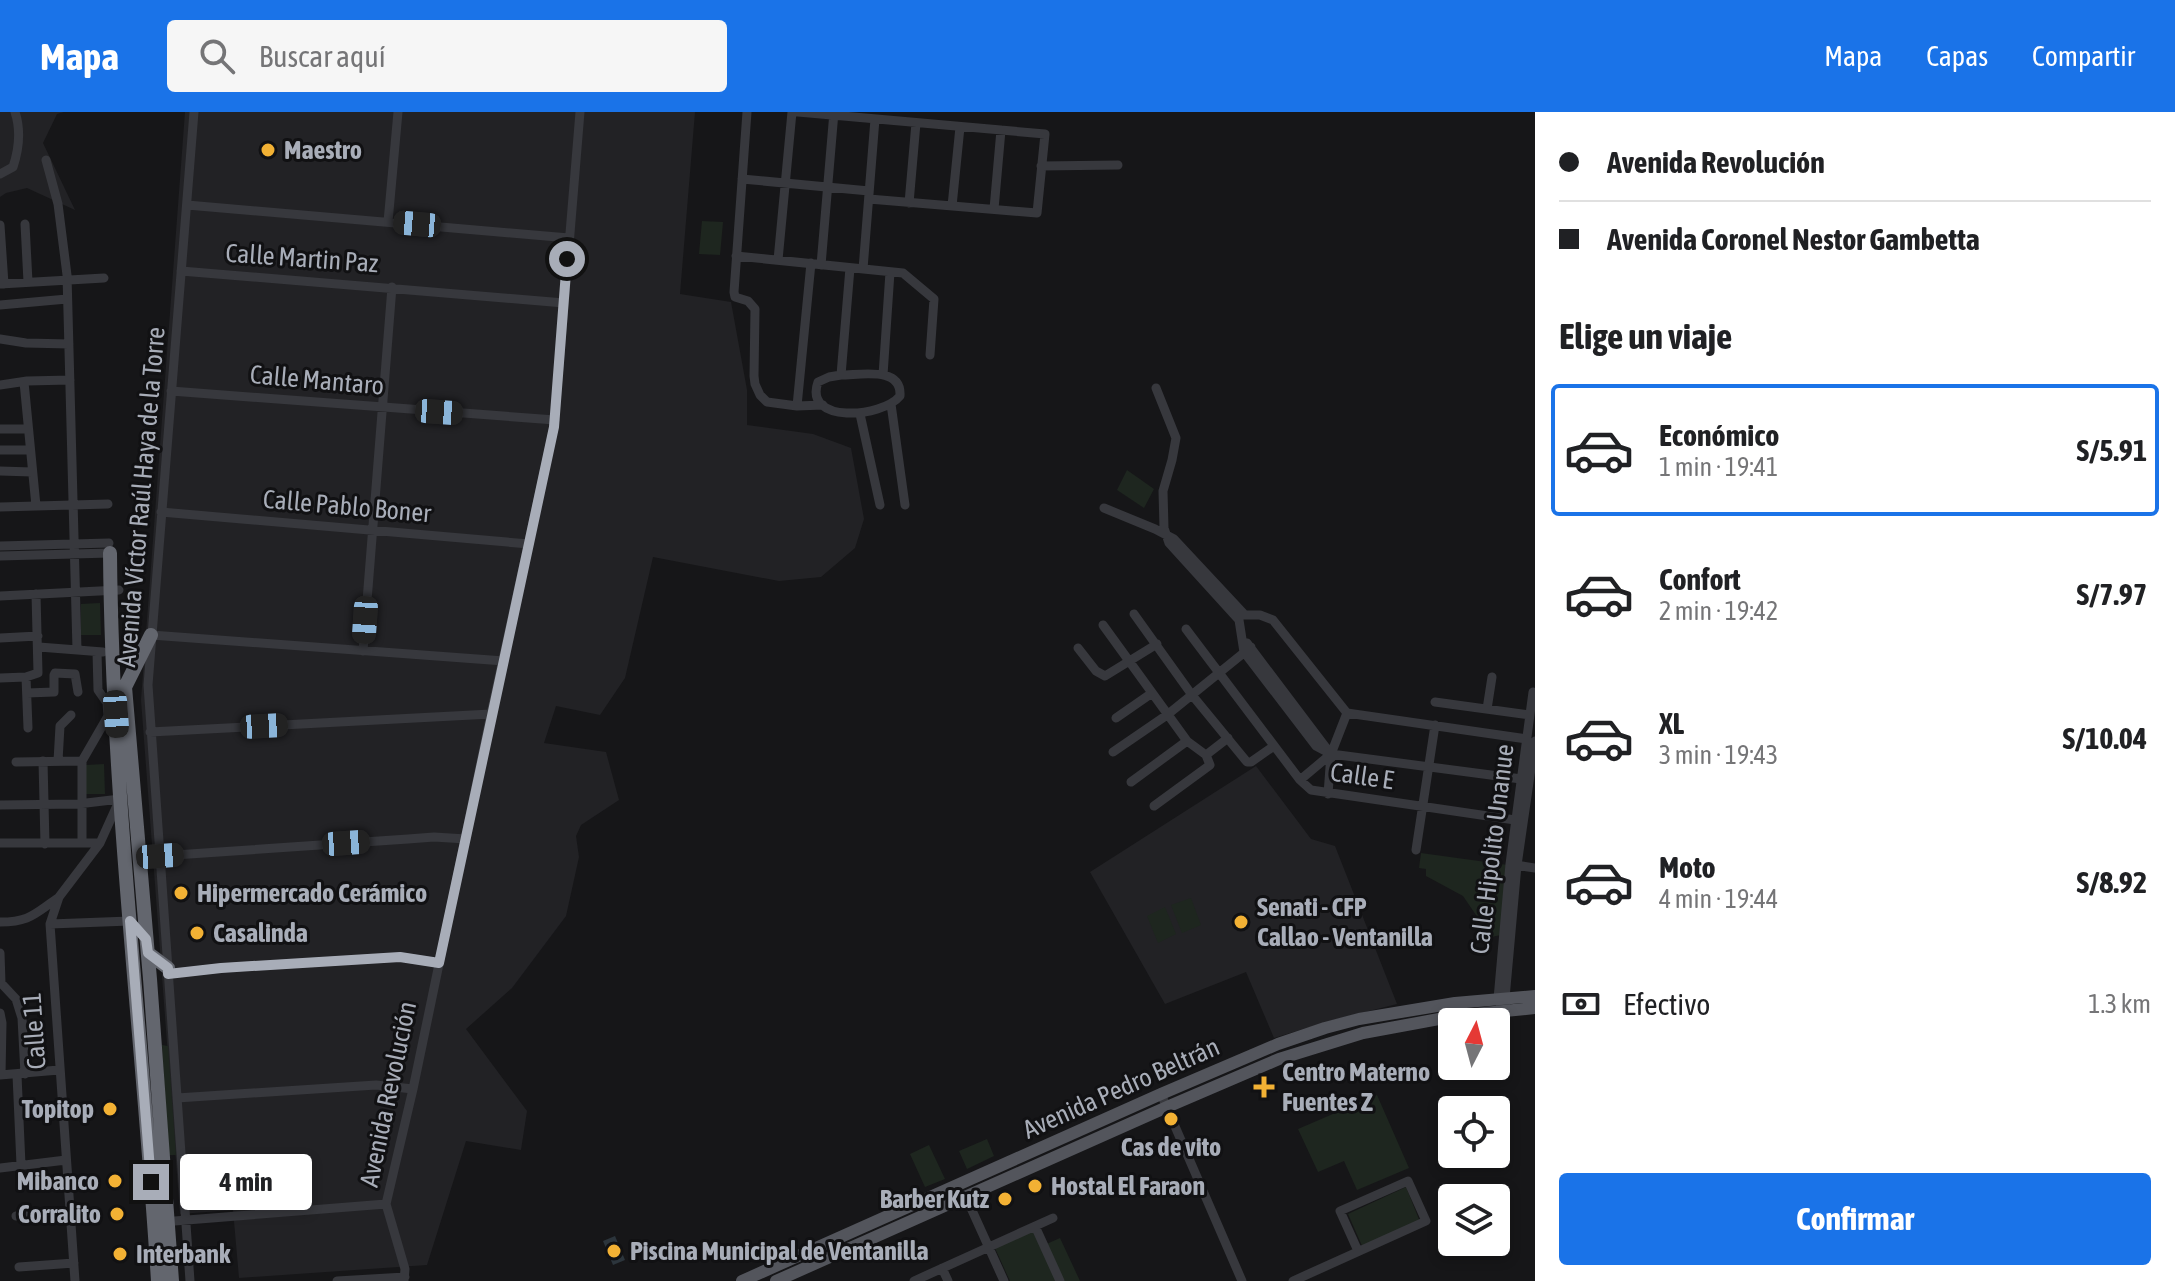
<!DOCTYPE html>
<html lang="es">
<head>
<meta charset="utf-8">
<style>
	:root { --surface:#fff; --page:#f6f6f6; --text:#202124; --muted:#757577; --line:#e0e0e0; --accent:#1a73e8 }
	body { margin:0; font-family:"Asap Condensed",sans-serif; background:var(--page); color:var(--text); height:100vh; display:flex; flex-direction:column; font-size:30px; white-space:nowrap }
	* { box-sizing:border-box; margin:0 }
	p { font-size:26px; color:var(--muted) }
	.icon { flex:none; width:44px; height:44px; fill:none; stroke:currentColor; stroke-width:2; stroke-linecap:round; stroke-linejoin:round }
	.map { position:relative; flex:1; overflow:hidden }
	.details { display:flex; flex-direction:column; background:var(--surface); width:640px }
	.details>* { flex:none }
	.banner { display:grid; align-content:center; height:176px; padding:0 24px; background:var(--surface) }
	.needle { width:52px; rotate:6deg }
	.tools { position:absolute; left:1438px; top:896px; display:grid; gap:16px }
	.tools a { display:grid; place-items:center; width:72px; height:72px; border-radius:8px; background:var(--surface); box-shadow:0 4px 12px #0003; font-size:40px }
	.end { position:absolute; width:36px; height:36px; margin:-18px; border:10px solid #a8adb8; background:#111; box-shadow:0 0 0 4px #111 }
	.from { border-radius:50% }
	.bubble { position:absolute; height:56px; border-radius:8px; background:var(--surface); box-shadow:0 4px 12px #0003; font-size:26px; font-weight:700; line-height:56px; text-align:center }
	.car { position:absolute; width:24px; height:48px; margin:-24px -12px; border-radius:10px; box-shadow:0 0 6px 2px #0007; background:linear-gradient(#222 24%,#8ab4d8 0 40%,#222 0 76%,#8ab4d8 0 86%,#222 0) }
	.banner b { display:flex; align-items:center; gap:28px; height:76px; font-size:30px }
	.banner b+b { border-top:2px solid var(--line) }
	.banner i { width:20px; height:20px; background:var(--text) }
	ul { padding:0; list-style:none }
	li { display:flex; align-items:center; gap:24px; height:132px; margin:0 16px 12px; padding:0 8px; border:4px solid transparent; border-radius:8px }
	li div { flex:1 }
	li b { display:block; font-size:30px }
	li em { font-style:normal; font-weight:700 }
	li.active { border-color:var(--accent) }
	li>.icon { width:72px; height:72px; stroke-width:1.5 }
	h2 { padding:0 24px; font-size:36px; line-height:96px }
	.pay { display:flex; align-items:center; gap:20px; height:88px; padding:0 24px; font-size:30px }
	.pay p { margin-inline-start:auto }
	.cta { display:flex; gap:16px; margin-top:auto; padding:16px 24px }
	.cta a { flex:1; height:92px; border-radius:8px; background:var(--accent); color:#fff; font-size:32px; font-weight:700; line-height:92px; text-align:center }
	header { display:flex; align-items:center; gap:48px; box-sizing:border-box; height:112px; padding:0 40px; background:var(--accent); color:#fff }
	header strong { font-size:38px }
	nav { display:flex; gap:44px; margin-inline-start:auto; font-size:28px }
	.search { width:560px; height:72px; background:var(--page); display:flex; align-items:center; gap:20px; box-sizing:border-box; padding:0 28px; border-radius:8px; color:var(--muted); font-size:30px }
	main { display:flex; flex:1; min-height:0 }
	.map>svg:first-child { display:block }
	.built { fill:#222225 }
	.green { fill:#1e261f }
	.water { fill:#2c353c }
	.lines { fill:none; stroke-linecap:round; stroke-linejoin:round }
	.minor { stroke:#37383d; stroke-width:9 }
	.major { stroke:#53555c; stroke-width:12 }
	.highway { stroke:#63666e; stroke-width:14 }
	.route { stroke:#a8adb8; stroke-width:10 }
	.poi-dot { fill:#f2b134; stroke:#111113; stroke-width:3 }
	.labels { text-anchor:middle; stroke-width:6; stroke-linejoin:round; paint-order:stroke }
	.poi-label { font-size:26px; font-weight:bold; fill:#a8adb8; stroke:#111113; text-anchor:start }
	.street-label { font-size:26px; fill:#a8adb8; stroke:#111113 }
</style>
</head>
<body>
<header>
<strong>Mapa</strong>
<div class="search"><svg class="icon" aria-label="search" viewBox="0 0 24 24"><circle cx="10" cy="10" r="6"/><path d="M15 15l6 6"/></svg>Buscar aquí</div>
<nav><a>Mapa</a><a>Capas</a><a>Compartir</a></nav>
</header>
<main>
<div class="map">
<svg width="1535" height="1169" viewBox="0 0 1535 1169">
	<rect width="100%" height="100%" fill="#161618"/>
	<path class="built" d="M0,0h64l-7,2 -14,29 32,67 -48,-22 -21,5 -6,4z
		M185,0h510l-15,182 51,8 16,88v35l66,9 38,14 13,71 -9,29 -34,29 -42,4 -126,-24 -28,121 -25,37 -44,-9 -12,37 62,9 13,48 -38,25 -5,11 3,21 -13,59 -54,72 -46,41 61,82 -6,39 -55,-9 -39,124 -188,13 -6,-68 -53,4 -39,-514z
		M1256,654l55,73 24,7 62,158 -64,16 -59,18 -28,-66 -81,32 -75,-132z"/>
	<path class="green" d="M702,109l21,1 -3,33 -21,-1z
		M1127,358l27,19 -10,19 -27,-18z
		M100,491l1,32h-20v-31z
		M104,652l1,30h-19v-29z
		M1421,741l87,12 -7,70 -10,2 -28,-41 -37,-20v-7l-7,-1z
		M1191,786l10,27 -19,8 -11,-28z
		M1165,795l11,27 -18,9 -11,-27z
		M162,933l6,1 8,109h-8z
		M1377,983l32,73 -52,22 -13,-29 -26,11 -20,-43z
		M987,1027l7,17 -27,13 -8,-18z
		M929,1033l16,34 -20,8 -15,-33z
		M1406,1075l14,35 -57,26 -15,-34z
		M1034,1118l8,16 18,-8 20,43h-70l-15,-33z"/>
	<path class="water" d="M615,1124l10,24 -12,5 -10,-24z"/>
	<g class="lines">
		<path class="minor" d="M747,0l-13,180 1,5 13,4 7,8 -1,67 1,8 5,11 7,7 30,4 26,-1
			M798,0l247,22 -8,79 -168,-14
			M46,48l12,44 9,71 10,375
			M1041,54l77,-1
			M0,62l13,-7c6,-18 8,-37 2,-55
			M742,67l127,12
			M909,91l7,-80
			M187,93l382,33
			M952,94l8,-79
			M994,97l7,-79
			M388,110l10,-110
			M25,112l3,58
			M0,113l4,59
			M736,144l167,17 31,26 -4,56
			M778,148l14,-148
			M821,153l13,-153
			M863,157l12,-150
			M181,159l383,32
			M0,172l104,-6
			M0,193l67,-6
			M0,227l26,4 43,1
			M841,263c20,0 61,-9 59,21 -18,22 -97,28 -82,-14l11,-5z
			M841,263l9,-107
			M883,263l7,-103
			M24,270l12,124
			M0,273l27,-4 43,-1
			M1156,276l20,50 -4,22 -9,31 1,37 5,15 70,77 5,32 72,94 15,8 198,26
			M171,279l384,29
			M891,292l14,101
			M797,294l14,-143
			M860,302l20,91
			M0,317h28
			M0,338h30
			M0,359l32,1
			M0,395l108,-3
			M1104,396l51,21 19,10 71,76
			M161,400l368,32
			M0,434l109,-3
			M0,444l110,-3
			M0,484l119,-6
			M1134,502l58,81 55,67h4l23,-16
			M1245,503h15l13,5 74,93
			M1103,513l84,116 19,14
			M1186,517l114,151 11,10 204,30
			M151,523l353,26
			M0,526l38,-2
			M1247,531l83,110
			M39,535l64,5
			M1078,536l18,23 9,5 52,-32
			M363,539l29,-364
			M26,565l2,51
			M0,566l26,-1 12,-4 -2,-79
			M27,581l27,-1v-17l1,-2 20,1 3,18
			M1435,590l95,13
			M1487,597l5,-32
			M1347,601l180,26
			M1116,606l36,-25
			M150,620l341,-18
			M1113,640l54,-37 84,-68
			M1206,643l22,-17
			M43,649l2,83
			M58,649l2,-35 11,-11
			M16,650l66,-1
			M1300,668l31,-26
			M1131,670l56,-41
			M1328,682l3,-40 16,-41
			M0,693l78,-1 42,-5
			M1154,694l56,-41 -4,-10
			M0,731h100
			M82,731v-82l26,-45 -1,-13 -9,-13 -1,-38
			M1416,738l19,-125
			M160,744l248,-17 26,-2 32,2
			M1515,753l20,3
			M0,810c30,0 34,-8 58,-24
			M50,812l80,-3 16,18
			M0,841l1,30 15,16 6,19 3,56
			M168,862l53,-6 179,-11 39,6
			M1506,891l-1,-5 12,-133 18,-124
			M1503,899l-5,-12 12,-135 23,-172
			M0,901l2,10 -1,52
			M0,963l59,-5
			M17,963l4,90
			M1161,982l81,187
			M177,986l199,-13 37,4
			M0,1056l66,-8
			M966,1085l38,84
			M16,1104l55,-5
			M162,1110l224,-18
			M1035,1114l25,55
			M19,1155l55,-4
			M942,1156l6,13
			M75,1169l-25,-357 9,-27 41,-54 19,-42
			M190,1169l-42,-596 46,-573
			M337,1169l68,-4
			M404,1169l1,-12 -19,-65 27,-115 78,-375 63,-287 26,-315
			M914,1169l139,-63
			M1293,1169l133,-60 -18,-40 -68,30 18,40"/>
		<path class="major" d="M742,1169l419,-187 117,-50 47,-16 34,-9 96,-16 80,-7
			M776,1169l391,-174 112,-48 84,-26 92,-17 80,-8"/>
		<path class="highway" d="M110,441c2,243 33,485 48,728
			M151,523l-26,52 25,292 22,302
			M148,841l20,15"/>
	</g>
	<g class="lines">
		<path class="route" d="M151,1070l-21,-261 16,18 2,14 20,15v6l53,-6 179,-11 39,6 115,-536 13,-168"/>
	</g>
	<g class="poi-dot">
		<circle cx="268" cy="38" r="8"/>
		<circle cx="181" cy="781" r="8"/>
		<circle cx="1241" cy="810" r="8"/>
		<circle cx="197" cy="821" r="8"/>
		<path d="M1260 963h8v8h8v8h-8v8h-8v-8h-8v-8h8z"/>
		<circle cx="110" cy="997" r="8"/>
		<circle cx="1171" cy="1007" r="8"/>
		<circle cx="115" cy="1069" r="8"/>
		<circle cx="1035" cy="1074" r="8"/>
		<circle cx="1005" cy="1087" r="8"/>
		<circle cx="117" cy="1102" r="8"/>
		<circle cx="614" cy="1139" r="8"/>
		<circle cx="120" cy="1142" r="8"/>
	</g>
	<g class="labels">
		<g class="poi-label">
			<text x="284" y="47">Maestro</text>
			<text x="197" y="790">Hipermercado Cerámico</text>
			<text x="1257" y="804">Senati - CFP<tspan x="1257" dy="30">Callao - Ventanilla</tspan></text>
			<text x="213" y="830">Casalinda</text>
			<text x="1282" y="969">Centro Materno<tspan x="1282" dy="30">Fuentes Z</tspan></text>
			<text x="94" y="1006" text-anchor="end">Topitop</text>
			<text x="1171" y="1044" text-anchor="middle">Cas de vito</text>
			<text x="99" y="1078" text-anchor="end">Mibanco</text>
			<text x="1051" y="1083">Hostal El Faraon</text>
			<text x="989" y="1096" text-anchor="end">Barber Kutz</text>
			<text x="101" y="1111" text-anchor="end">Corralito</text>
			<text x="630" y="1148">Piscina Municipal de Ventanilla</text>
			<text x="136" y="1151">Interbank</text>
		</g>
		<g class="street-label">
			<text transform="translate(302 146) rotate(4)" y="9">Calle Martin Paz</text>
			<text transform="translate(317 268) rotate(5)" y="9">Calle Mantaro</text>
			<text transform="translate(141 385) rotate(-85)" y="9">Avenida Víctor Raúl Haya de la Torre</text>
			<text transform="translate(347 394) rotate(5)" y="9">Calle Pablo Boner</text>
			<text transform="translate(1362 664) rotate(8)" y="9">Calle E</text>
			<text transform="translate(1492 737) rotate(-83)" y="9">Calle Hipolito Unanue</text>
			<text transform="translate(34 919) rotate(-94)" y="9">Calle 11</text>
			<text transform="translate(1121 976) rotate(-24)" y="9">Avenida Pedro Beltrán</text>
			<text transform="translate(388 982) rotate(-78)" y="9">Avenida Revolución</text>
		</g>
	</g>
</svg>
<div class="tools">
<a><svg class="needle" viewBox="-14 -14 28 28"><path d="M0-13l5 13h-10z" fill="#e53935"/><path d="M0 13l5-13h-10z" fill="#757577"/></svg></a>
<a><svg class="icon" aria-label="locate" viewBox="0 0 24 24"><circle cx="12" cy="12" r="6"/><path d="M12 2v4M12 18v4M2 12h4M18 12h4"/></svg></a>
<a><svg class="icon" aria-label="layers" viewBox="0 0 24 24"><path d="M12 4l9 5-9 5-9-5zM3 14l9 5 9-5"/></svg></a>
</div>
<i class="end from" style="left:567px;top:147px"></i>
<i class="end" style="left:151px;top:1070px"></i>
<div class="bubble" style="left:180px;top:1042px;width:132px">4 min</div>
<i class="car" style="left:417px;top:112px;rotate:275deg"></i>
<i class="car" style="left:439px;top:300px;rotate:94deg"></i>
<i class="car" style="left:365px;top:508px;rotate:184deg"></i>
<i class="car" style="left:116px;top:602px;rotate:176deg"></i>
<i class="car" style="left:264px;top:614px;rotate:87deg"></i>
<i class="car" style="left:346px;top:731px;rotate:86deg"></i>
<i class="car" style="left:160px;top:744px;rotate:86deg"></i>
</div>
<section class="details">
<div class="banner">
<b><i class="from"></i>Avenida Revolución</b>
<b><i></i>Avenida Coronel Nestor Gambetta</b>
</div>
<h2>Elige un viaje</h2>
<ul>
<li class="active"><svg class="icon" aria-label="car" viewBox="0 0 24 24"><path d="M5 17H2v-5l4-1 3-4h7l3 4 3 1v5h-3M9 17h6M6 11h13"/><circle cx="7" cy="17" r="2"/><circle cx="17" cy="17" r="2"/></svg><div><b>Económico</b><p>1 min · 19:41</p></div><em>S/5.91</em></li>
<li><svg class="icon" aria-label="car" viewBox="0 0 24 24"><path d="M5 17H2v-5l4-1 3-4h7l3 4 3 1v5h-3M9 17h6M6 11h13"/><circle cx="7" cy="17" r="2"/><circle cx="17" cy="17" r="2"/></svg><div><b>Confort</b><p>2 min · 19:42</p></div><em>S/7.97</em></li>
<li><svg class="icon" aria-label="car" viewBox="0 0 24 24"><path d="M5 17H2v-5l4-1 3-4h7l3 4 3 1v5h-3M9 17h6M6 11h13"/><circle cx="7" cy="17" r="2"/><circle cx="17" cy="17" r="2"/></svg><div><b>XL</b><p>3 min · 19:43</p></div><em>S/10.04</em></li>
<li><svg class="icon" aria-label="car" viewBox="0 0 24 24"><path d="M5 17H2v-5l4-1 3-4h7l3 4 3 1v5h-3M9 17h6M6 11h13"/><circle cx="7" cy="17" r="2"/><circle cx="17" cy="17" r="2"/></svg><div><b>Moto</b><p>4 min · 19:44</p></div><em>S/8.92</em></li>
</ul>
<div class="pay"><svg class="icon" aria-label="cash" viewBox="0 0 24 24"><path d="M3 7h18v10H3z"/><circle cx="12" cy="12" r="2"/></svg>Efectivo<p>1.3 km</p></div>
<div class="cta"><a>Confirmar</a></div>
</section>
</main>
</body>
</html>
